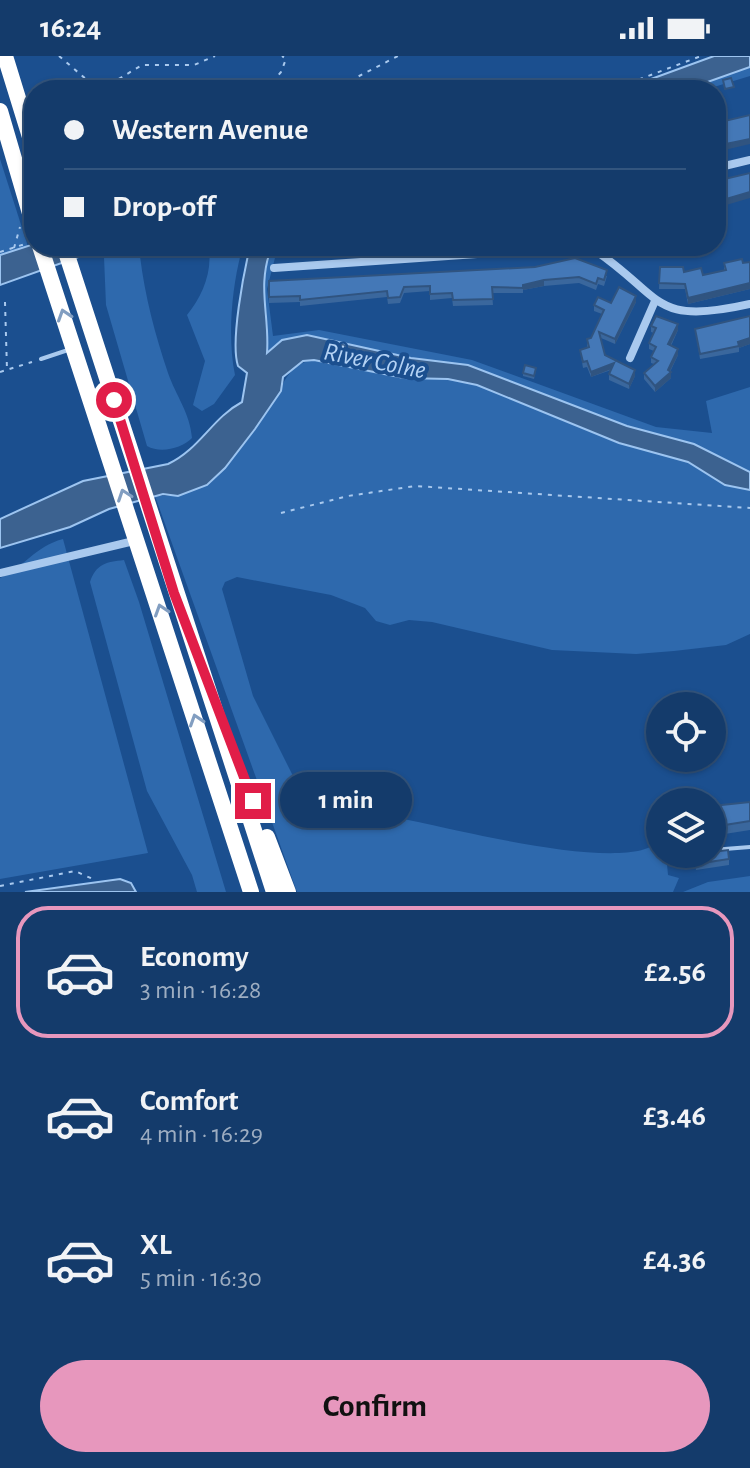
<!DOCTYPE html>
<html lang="en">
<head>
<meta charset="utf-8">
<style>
	:root { --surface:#143b6b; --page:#1d4271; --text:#f1f3f6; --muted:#9dadc1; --line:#33557e; --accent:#e797bd }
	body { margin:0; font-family:"Alegreya Sans",sans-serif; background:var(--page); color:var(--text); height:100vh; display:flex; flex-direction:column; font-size:30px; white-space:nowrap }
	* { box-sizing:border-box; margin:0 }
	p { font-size:26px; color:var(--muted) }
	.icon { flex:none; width:44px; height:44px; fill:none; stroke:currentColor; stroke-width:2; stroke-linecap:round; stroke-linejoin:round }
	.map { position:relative; height:836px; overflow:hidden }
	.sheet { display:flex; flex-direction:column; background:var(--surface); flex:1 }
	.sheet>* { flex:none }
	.top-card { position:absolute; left:24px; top:24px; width:702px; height:176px; border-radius:32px; box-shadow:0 2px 6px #0004,0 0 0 2px var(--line); display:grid; align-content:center; height:176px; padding:0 40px; background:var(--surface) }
	.fabs { position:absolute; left:646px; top:636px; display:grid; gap:16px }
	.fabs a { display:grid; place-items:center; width:80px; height:80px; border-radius:50%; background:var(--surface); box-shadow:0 2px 6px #0004,0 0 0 2px var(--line); font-size:40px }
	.end { position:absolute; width:36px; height:36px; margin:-18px; border:10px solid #e11d48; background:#fff; box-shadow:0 0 0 4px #fff }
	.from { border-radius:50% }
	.bubble { position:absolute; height:56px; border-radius:28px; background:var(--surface); box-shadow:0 2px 6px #0004,0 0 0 2px var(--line); font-size:26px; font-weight:700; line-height:56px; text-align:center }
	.top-card b { display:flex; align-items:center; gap:28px; height:76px; font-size:30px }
	.top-card b+b { border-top:2px solid var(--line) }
	.top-card i { width:20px; height:20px; background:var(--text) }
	ul { padding:14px 0 0; list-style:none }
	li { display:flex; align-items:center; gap:24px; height:132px; margin:0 16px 12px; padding:0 24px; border:4px solid transparent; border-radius:32px }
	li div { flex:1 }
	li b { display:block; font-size:30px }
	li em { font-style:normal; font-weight:700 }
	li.active { border-color:var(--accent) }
	li>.icon { width:72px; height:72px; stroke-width:1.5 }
	.primary-button { display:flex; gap:16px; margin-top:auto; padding:16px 40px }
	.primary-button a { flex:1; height:92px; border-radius:48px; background:var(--accent); color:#111; font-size:32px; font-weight:700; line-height:92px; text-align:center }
	.status { display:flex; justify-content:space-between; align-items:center; height:56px; padding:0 40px; background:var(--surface); direction:ltr }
	.status svg { height:22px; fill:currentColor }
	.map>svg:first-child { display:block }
	.green { fill:#2e69ad }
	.water { fill:#3c6290; stroke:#9cc4f0; stroke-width:2 }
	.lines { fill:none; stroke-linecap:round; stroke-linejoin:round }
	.path { stroke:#a9c9ee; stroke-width:2; stroke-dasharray:4 6; stroke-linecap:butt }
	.lane { stroke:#a9c9ee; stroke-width:4 }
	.street { stroke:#a9c9ee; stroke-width:8 }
	.highway { stroke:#fff; stroke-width:16 }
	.wall { fill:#3a679d }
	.shaded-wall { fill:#305480 }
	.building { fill:#4478b7; stroke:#305480; stroke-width:2 }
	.oneway { stroke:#829ec1 }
	.route { stroke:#e11d48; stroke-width:10 }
	.labels { text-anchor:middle; stroke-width:8; stroke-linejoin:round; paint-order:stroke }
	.water-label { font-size:26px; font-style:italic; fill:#b5d3f5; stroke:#1b4f8f }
</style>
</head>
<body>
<div class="status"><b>16:24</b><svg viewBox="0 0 49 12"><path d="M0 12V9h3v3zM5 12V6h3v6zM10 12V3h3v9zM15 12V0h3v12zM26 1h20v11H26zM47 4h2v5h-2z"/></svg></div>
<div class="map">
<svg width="750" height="836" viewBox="0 0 750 836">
	<rect width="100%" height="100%" fill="#1b4f8f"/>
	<path class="green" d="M750,11v9l-46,14h-19z
		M0,103l32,100 -32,10z
		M202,190h41c-11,37 -16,91 -8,129l-21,29 -12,7 -9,-6 12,-44 -18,-46c14,-17 25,-41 22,-64z
		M273,190h5l-11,43 6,47 46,-6 153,30 184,67 56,6 -6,-32 44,-14v85l-56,-28 -67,-18 -159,-61 -57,-7 -80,-18 -55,4 -10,11c8,-39 -12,-64 7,-109z
		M131,194l9,6c5,41 15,78 28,117 8,23 22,40 24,65 -10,10 -31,16 -45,8l-41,-141 -2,-48z
		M314,304l90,18 44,1 29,6 142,58 69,19 37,23 25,5v144l-24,11 -52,6 -38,3 -84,-4 -120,-28 -23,-2 -19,5 -14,-4 -11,-13 -34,-13 -94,-18 -12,5 -3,7 31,107 48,96 10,4 19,-3 31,16 32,8c48,8 237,60 267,23v14h6l2,21 11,3 -6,14h-376l-142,-396h23l93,-91c13,-19 16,-42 43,-45z
		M63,483l85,314 -148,26v-301c26,-12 34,-31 63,-39z
		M124,504l15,42 87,290h-29l-5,-17 -45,-84 -57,-209c6,-18 16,-20 34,-22z
		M750,820v16h-67l25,-10z"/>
	<path class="water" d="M714,0h36v11l-65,23h-64z
		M34,188v2h91l-41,9 -84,30v-30z
		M250,190h22c-16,40 -2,69 -5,107l15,-13 25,-5 104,23 57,7 159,61 67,18 56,28v18l-25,-5 -37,-23 -69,-19 -142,-58 -29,-6 -44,-1 -90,-18 -11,1 -20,16 -2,14 -26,38 -30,39 -18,17 -29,11 -15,-2 -54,15 -39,18 -70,21v-29l83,-38 85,-17c32,-15 44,-46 74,-62l5,-29 -9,-7c-8,-24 6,-94 12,-120z
		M120,823l11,4 5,9h-111z"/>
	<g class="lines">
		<path class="path" d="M59,0l28,24 25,3 30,-18h52l21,-9
			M266,34l15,-18 5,-13 -4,-3
			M332,34l66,-34
			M611,34l90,-34
			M14,192l6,-21
			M0,196l25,-8
			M5,246l2,68
			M0,316l32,-10
			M281,457l67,-17 67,-10 335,22
			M0,830l75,-15 20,9"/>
		<path class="lane" d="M41,303l27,-9
			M712,794l38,-3"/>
		<path class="street" d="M716,112l34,-8
			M590,191c74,48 59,80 160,57
			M274,212l318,-22
			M630,302l25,-57
			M0,517l138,-33"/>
		<path class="highway" d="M5,0l29,94
			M0,55l34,116
			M40,190l211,646
			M64,190l210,646
			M267,781l21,55"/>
	</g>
	<path class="wall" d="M285,190h101l-101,6z
		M750,206v27l-62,15 -3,-15h-26l1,-22 43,8 21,-5v-7h19z
		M607,220l-3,10 -6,-2 -2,6 -17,-7 -35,3 -21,4v3h-31l1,12 -40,1 -1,-8 -22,2v-9l-26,2 -4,10 -12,1 -1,-7 -87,9v-4l-31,1v-16z
		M636,246l-21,42 -14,-6 4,17 30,21 -6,13 -20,-9v-6l2,-4 -20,7 -4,-10 -4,1 -3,-18 7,-2v-9l4,-1 11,-24 -8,-3v-6z
		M750,260v28l-11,4v4l-39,7 -5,-30z
		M651,270l27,4 -7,16 7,9 -8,17 1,6 -16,14 -11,-13v-6l10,-9 -3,-1v-6l3,-6 -5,-2v-6l5,-10 -3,-1z
		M536,314l-2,9 -11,-3v-3z
		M750,746v28l-38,6v-30z
		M694,799l35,4v6l-33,5z"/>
	<path class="shaded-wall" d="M750,83v5l-34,8v-6z
		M750,136v6l-34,10v-6z
		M544,224v6l-21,4v-5z
		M750,227v6l-62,15v-6z
		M636,240v6l-21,42v-5z
		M678,268v6l-10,20v-6z
		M750,282v6l-11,4 -1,-6z
		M678,293v6l-10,20 3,-3v6l-16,14v-6z
		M614,307v5l-23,9v-5z
		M635,314v6l-6,13v-5z"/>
	<path class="building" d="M731,22l3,9 -9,2 -2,-9z
		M750,59v24l-34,7v-23z
		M750,117v19l-34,10v-21z
		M575,202l32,12 -3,10 -6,-2 -2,6 -17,-7 -35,3 -21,5v3l-31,-1 1,12 -40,1 -1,-7 -22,1v-8l-26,1 -4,10 -12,1 -1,-7 -87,9v-4l-31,1v-16l266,-14z
		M742,203l1,4 7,-1v21l-62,15 -3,-14 -26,-1 1,-16h23l1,5 17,-4 2,7 23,-5 -2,-7z
		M619,231l17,9 -21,43 -16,-7 6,23 30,15 -6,14 -20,-10 5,-11 -23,9 -4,-11 -4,1 -3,-12 9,-3 -2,-8 4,-1 13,-28 -10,-5 4,-8 13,6z
		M656,260l22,8 -10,20 10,5 -10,21 3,2 -16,14 -11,-13 14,-12 -7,-4 5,-10 -7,-4 7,-15 -5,-2z
		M750,260v22l-12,4 1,4 -39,8 -5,-25z
		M525,309l11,3 -2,8 -11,-3z
		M750,746v19l-38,6v-21z
		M728,794l1,9 -33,5 -2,-9 18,-1v-2z"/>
	<defs><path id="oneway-chevron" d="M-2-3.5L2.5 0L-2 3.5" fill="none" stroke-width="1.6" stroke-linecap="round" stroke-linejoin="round" transform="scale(2)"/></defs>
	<g class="oneway">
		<use href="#oneway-chevron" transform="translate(64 259) rotate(-108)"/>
		<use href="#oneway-chevron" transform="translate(124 439) rotate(-109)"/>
		<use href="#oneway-chevron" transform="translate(161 554) rotate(-108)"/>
		<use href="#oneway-chevron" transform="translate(196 664) rotate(-108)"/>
	</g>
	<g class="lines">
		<path class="route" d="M114,344l60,193 79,208"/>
	</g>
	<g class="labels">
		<g class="water-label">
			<text transform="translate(375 304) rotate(11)" y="9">River Colne</text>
		</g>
	</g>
</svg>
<div class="fabs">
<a><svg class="icon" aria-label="locate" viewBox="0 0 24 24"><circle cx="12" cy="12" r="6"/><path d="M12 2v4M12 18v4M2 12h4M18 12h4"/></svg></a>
<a><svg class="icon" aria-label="layers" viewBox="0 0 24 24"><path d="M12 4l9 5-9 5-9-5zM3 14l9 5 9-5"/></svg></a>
</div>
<i class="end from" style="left:114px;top:344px"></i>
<i class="end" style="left:253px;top:745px"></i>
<div class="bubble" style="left:280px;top:716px;width:132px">1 min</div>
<div class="top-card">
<b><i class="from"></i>Western Avenue</b>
<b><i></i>Drop-off</b>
</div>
</div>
<section class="sheet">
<ul>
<li class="active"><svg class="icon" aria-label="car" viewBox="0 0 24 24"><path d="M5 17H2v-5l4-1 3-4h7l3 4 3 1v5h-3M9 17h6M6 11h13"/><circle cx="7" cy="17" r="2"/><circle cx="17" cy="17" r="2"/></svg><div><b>Economy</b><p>3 min · 16:28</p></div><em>£2.56</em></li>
<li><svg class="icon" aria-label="car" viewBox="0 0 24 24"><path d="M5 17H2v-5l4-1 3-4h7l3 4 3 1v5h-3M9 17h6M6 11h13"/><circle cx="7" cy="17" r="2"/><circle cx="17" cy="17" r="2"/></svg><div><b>Comfort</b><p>4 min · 16:29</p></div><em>£3.46</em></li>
<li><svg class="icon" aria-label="car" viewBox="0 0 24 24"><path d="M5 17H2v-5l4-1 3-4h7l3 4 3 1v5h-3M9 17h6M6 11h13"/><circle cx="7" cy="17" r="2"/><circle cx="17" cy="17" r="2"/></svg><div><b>XL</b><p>5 min · 16:30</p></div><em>£4.36</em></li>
</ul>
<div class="primary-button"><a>Confirm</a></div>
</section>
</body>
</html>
